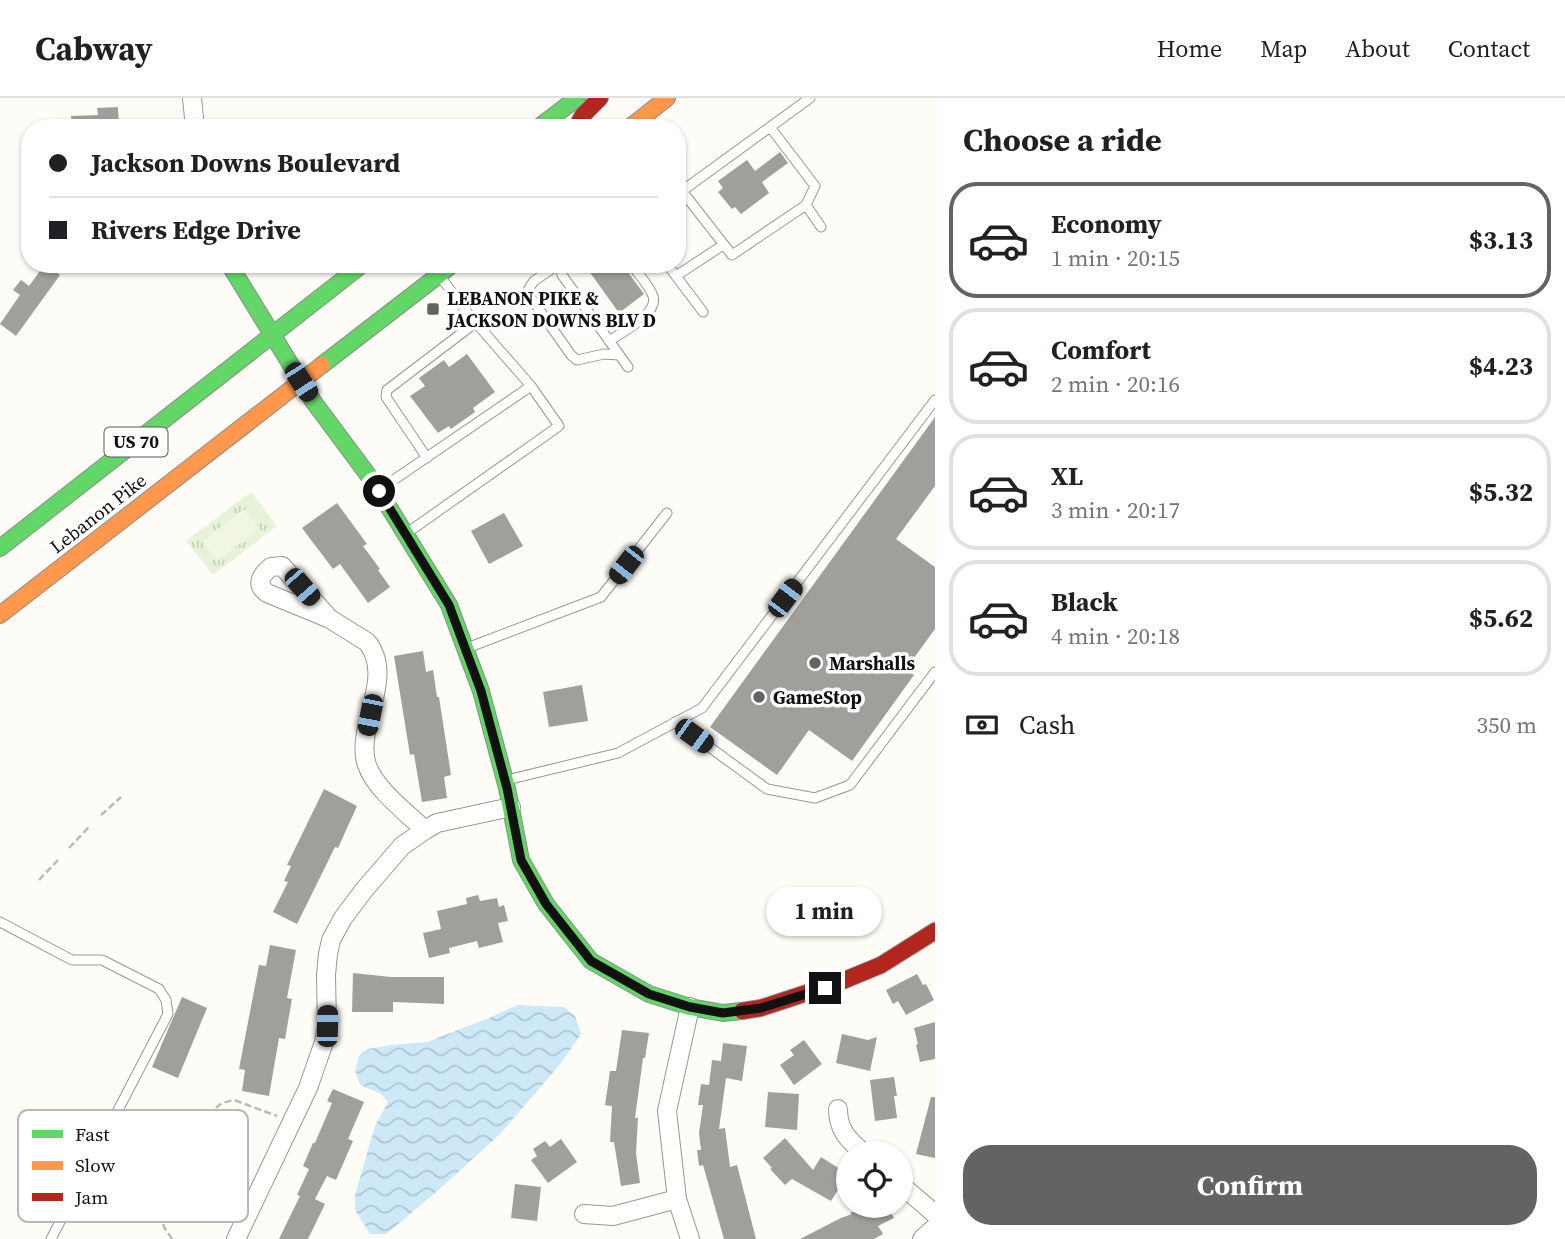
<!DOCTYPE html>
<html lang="en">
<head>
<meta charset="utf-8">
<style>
	:root { --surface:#fff; --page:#f6f6f6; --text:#202124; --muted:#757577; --line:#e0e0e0; --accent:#646362 }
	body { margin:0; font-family:"Source Serif 4",serif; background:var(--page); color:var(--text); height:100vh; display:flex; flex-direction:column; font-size:26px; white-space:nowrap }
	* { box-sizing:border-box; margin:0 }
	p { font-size:23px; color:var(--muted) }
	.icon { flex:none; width:38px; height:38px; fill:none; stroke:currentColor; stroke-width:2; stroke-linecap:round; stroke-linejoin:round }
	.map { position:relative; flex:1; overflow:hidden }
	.drawer { display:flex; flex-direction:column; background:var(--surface); width:630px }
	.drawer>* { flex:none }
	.hud { position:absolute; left:21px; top:21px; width:665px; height:154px; border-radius:28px; box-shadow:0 2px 5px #0004; display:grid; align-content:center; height:154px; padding:0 28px; background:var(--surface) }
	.fabs { position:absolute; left:836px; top:1043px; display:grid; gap:14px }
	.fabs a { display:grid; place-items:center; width:77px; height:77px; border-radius:50%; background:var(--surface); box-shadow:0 2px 5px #0004; font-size:35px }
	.end { position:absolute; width:32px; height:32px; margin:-16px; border:9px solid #111; background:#fff; box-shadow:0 0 0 4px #fff }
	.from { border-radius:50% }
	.bubble { position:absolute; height:49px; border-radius:24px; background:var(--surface); box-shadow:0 2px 5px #0004; font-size:23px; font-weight:700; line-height:49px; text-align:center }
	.car { position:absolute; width:21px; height:42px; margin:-21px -10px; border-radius:9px; box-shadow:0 0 5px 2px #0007; background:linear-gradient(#222 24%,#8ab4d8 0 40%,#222 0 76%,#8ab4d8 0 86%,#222 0) }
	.hud b { display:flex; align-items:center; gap:24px; height:66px; font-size:26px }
	.hud b+b { border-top:2px solid var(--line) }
	.hud i { width:18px; height:18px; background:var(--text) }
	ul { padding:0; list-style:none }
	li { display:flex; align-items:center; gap:21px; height:116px; margin:0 14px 10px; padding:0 14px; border:4px solid var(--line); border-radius:28px }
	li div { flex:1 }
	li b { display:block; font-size:26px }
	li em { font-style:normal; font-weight:700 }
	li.active { border-color:var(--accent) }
	li>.icon { width:63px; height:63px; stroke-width:1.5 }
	h2 { padding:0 28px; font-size:32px; line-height:84px }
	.pay { display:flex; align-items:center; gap:18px; height:77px; padding:0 28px; font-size:26px }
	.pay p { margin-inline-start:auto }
	.action { display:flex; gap:14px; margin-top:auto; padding:14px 28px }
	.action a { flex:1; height:80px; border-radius:28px; background:var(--accent); color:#fff; font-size:28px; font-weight:700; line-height:80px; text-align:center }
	header { display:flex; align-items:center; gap:42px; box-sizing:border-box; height:98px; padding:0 35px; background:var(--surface); border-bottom:2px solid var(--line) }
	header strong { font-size:33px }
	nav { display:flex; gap:38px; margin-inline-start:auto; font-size:24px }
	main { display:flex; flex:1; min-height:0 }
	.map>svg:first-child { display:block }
	.grass { fill:url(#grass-tufts) }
	.pitch { fill:#f0f6e1 }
	.water { fill:url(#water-waves) }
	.building { fill:#a19f9c }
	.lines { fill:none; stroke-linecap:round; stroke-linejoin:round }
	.lane-casing { stroke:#979795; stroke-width:11 }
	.street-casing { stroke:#979795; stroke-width:20 }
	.fast-casing { stroke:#8e8d8b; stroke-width:18 }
	.slow-casing { stroke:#8e8d8b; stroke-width:18 }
	.jam-casing { stroke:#8e8d8b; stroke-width:18 }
	.path { stroke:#b9b9b8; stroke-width:2.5; stroke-dasharray:7 3.5; stroke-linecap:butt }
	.lane { stroke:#fffffe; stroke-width:9 }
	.street { stroke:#fffffe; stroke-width:18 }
	.fast { stroke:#63d668; stroke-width:16 }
	.slow { stroke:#ff974d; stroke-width:16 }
	.jam { stroke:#b3261e; stroke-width:16 }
	.route { stroke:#111; stroke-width:9 }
	.poi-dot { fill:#646362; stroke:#fff; stroke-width:2.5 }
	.labels { text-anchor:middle; stroke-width:7; stroke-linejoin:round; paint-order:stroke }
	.shield { fill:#fff; stroke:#585858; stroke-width:2 }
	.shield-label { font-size:18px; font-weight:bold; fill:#111 }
	.poi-label { font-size:19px; font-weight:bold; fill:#111; stroke:#fff; text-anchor:start }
	.street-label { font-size:19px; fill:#111; stroke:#fff }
	.key { fill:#fff; stroke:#b8b8b8; stroke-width:2 }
	.key-label { font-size:19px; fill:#111 }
</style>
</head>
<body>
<header>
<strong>Cabway</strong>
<nav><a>Home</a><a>Map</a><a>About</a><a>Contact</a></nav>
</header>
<main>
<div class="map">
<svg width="935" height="1141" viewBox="0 0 935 1141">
	<defs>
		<pattern id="grass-tufts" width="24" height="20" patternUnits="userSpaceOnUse" patternTransform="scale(1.75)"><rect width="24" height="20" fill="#e7f3d7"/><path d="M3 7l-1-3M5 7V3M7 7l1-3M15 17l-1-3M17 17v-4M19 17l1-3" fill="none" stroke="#c5cfb8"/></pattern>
		<pattern id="water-waves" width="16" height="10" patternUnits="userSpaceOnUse" patternTransform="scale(1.75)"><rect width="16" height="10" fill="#cde8f7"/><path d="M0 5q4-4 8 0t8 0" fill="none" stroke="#afc6d3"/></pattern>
	</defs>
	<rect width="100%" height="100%" fill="#fdfcf7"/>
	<path class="grass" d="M251,394l26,34 -64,49 -27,-34z"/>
	<path class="pitch" d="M244,411l15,20 -42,32 -15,-20z"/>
	<path class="water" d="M517,907l47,2 11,9 6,18 -20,29 -61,71 -66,60 -48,40h-16l-15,-24v-15l20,-69 13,-24 -7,-8 -21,-9 -5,-15 4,-14 9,-7 23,-4 36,-3 62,-24z"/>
	<path class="building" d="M118,9l1,21h-47l-1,-12 27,-1 -1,-7z
		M780,54l8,11 -26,19 7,11 -28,21 -6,-7 -3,2 -14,-17 5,-4 -5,-7 29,-21 8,11z
		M45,166l15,11 -44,61 -16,-12 20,-29 -7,-5 8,-10 8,6z
		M584,166h38l22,30 -25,19z
		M467,256l28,38 -22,16 2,4 -24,17 -2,-3 -11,7 -28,-37 15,-10 -6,-8 25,-18 5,7z
		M935,319v69l-39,53 39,28v62l-29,40 8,6 -62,86 -43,-31 -32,45 -67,-48z
		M337,405l30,41 -4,2 17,23 -2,1 12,17 -22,16 -28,-39 -7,5 -31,-41z
		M504,415l19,33 -34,18 -18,-33z
		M423,553l3,21 7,-2 4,27h2l12,78 -7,2 3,21 -25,4 -8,-48 -4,1 -16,-99z
		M582,587l6,36 -39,6 -6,-35z
		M324,691l33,17 -19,42 -3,-1 -38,77 -24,-12 15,-30 -4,-1 7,-15 -4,-1z
		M478,797l2,6 17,-3 2,9 5,-2 4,16 -10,2 5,19 -24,6 -2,-7 -28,7 1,5 -21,5 -6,-25 18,-4 -4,-18 30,-7 -1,-6z
		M270,847l26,5 -9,48 5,1 -7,40 -6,-1 -10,58 -27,-5 3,-21 -6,-1 20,-104 7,1z
		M353,875l38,4h53v27l-51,-2v10h-41z
		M917,876l6,11 3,-1 8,16 -28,15 -8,-14 -5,3 -7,-14z
		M182,899l25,11 -29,70 -26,-11z
		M935,924v37l-15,3 -4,-17 2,-1 -4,-16z
		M622,932l27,3 -4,25h-2l-8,60h3l-2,35 4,30 -19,3 -7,-44h-4l2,-36 -7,-1 5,-34h6z
		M842,936l26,6 9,-3 -7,34 -34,-8z
		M804,942l18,24 -28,21 -14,-20 14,-10 -4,-5z
		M723,945l24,3 -5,35 -16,-3 -7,51 6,-1 5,39 7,-2 19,74h-32l-21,-74 -4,1 -2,-16h4l-2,-17 4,-28h-5l3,-21 8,1 3,-25 9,1z
		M894,979l3,19h-3l3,22 -22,3 -5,-41z
		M333,991l31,13 -16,37 5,2 -17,39 -9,-4 -12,23 10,5 -17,35h-29l21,-43 -3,-1 12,-26 -6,-3 10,-23h2l17,-40 -5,-2z
		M768,994l31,2 -2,36 -32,-3z
		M931,999h4v61l-19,-4z
		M785,1040l28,32 8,-13 27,17 -17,27 -39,-22 -7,6 -15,-16 2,-1 -9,-10z
		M561,1041l16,23 -29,21 -17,-23 6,-4 -4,-7 12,-8 5,6z
		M515,1086l26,3 -4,34 -26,-3z
		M864,1108h23l7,12 -16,8 5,8 -9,5h-74l41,-21 11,-4 -2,-1z"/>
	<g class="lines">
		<g class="lane-casing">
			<path id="lane" d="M810,0l-128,93 50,64 74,-50 15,22
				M770,29l45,59 -9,19
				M559,166l-25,17 -5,7 2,10 40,57 6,5 27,-6 15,1
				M562,166v11l66,92
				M667,166l36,48
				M676,178l47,-31
				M609,243c13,-9 50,-27 44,-45 -4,-11 -15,-22 -22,-32
				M427,360l-41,-61 1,-7 88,-67
				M379,392l152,-104
				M407,435l152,-107 -28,-40 -61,-70 -28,-37
				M467,550l134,-51 66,-84
				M675,624l92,67 48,9 35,-13 85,-113
				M507,682l111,-27 84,-45 233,-308
				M0,824l72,38h30l57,29 7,11 2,14 -117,225"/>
		</g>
		<g class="street-casing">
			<path id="street" d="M192,0l3,30
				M330,521l-63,-26c-12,-9 -6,-18 4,-26l11,-1 48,53 37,23c29,35 -13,87 0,123 8,24 40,48 58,65
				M838,1011c0,21 10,31 26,44
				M901,1087l34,29
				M584,1116l29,2 64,-17
				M236,1141l72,-151 16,-46 3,-16 -1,-51 2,-21 3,-14 12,-22 21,-28 38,-44 23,-16 12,-7 74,-16
				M690,1141l-13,-40 -10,-88 23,-104
				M922,1141l13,-12"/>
		</g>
		<g class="fast-casing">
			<path id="fast" d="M538,30l39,-30
				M229,166l84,137 61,82 75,122 32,86 26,97 14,72 25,44 45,57 58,33 41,13 33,6 19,-2
				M322,267l131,-101
				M0,450l363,-284"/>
		</g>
		<g class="slow-casing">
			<path id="slow" d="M629,30l38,-30
				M0,517l322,-250"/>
		</g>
		<g class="jam-casing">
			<path id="jam" d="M576,30l7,-13 17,-17
				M742,913l19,-3 79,-26 41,-17 54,-34"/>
		</g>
		<path class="path" d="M101,717l20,-18
			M69,750l20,-21
			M39,782l19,-20
			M172,1141l-8,-12 -2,-9 40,-78 10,-29 10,-8 12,-3 43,16"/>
		<use href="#lane" class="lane"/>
		<use href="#street" class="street"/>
		<use href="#fast" class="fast"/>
		<use href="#slow" class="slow"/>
		<use href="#jam" class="jam"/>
	</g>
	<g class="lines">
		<path class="route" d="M379,393l70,114 32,86 26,97 14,72 25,44 45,57 58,33 41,13 33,6 38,-5 64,-20"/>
	</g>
	<g class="poi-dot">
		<rect x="426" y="204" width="14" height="14" rx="3.5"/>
		<circle cx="815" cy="565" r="7"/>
		<circle cx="759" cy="599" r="7"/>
	</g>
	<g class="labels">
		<rect class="shield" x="104.5" y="329.5" width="63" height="29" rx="5"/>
		<g class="shield-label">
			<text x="136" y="350">US 70</text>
		</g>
		<g class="poi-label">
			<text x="447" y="207">LEBANON PIKE &amp;<tspan x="447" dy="22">JACKSON DOWNS BLV D</tspan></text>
			<text x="829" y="572">Marshalls</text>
			<text x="773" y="606">GameStop</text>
		</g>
		<g class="street-label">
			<text transform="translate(98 415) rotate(-38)" y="7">Lebanon Pike</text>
		</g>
	</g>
	<rect x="18" y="1012" width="230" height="112" rx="10" class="key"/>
	<rect x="32" y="1032" width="31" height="8" fill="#63d668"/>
	<rect x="32" y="1063" width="31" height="9" fill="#ff974d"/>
	<rect x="32" y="1095" width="31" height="8" fill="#b3261e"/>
	<g class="key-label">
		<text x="75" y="1043">Fast</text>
		<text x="75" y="1074">Slow</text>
		<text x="75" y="1106">Jam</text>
	</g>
</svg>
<div class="fabs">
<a><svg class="icon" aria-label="locate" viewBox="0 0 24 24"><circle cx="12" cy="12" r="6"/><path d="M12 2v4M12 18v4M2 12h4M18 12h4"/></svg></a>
</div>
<i class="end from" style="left:379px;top:393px"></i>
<i class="end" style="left:825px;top:890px"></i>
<div class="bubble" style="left:766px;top:789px;width:116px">1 min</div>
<i class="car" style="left:301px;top:284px;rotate:147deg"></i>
<i class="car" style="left:626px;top:467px;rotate:218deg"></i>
<i class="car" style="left:302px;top:489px;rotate:139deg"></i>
<i class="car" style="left:785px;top:500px;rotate:37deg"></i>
<i class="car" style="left:370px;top:617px;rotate:191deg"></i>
<i class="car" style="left:694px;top:638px;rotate:126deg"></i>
<i class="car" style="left:327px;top:928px;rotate:1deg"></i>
<div class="hud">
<b><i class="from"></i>Jackson Downs Boulevard</b>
<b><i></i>Rivers Edge Drive</b>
</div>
</div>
<section class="drawer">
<h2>Choose a ride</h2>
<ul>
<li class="active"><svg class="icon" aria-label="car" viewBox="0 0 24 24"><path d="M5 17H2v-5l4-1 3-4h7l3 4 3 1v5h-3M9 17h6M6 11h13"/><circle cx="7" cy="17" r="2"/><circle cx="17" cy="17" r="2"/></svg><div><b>Economy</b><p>1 min · 20:15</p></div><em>$3.13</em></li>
<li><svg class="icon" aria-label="car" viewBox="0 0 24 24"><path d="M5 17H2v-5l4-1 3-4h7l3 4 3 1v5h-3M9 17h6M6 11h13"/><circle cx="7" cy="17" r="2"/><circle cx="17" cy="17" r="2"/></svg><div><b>Comfort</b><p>2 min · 20:16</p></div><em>$4.23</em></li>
<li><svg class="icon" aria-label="car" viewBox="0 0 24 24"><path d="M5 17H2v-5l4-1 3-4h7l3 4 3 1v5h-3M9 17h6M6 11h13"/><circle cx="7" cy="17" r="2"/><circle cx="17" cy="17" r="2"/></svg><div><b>XL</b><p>3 min · 20:17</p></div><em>$5.32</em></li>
<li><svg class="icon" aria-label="car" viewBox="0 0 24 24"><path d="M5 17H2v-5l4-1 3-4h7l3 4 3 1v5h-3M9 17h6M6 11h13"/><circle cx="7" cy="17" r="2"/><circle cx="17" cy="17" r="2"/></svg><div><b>Black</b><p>4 min · 20:18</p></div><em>$5.62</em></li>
</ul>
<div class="pay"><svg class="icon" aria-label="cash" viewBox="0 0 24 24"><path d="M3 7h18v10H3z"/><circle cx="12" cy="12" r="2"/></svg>Cash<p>350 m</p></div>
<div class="action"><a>Confirm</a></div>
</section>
</main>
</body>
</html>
